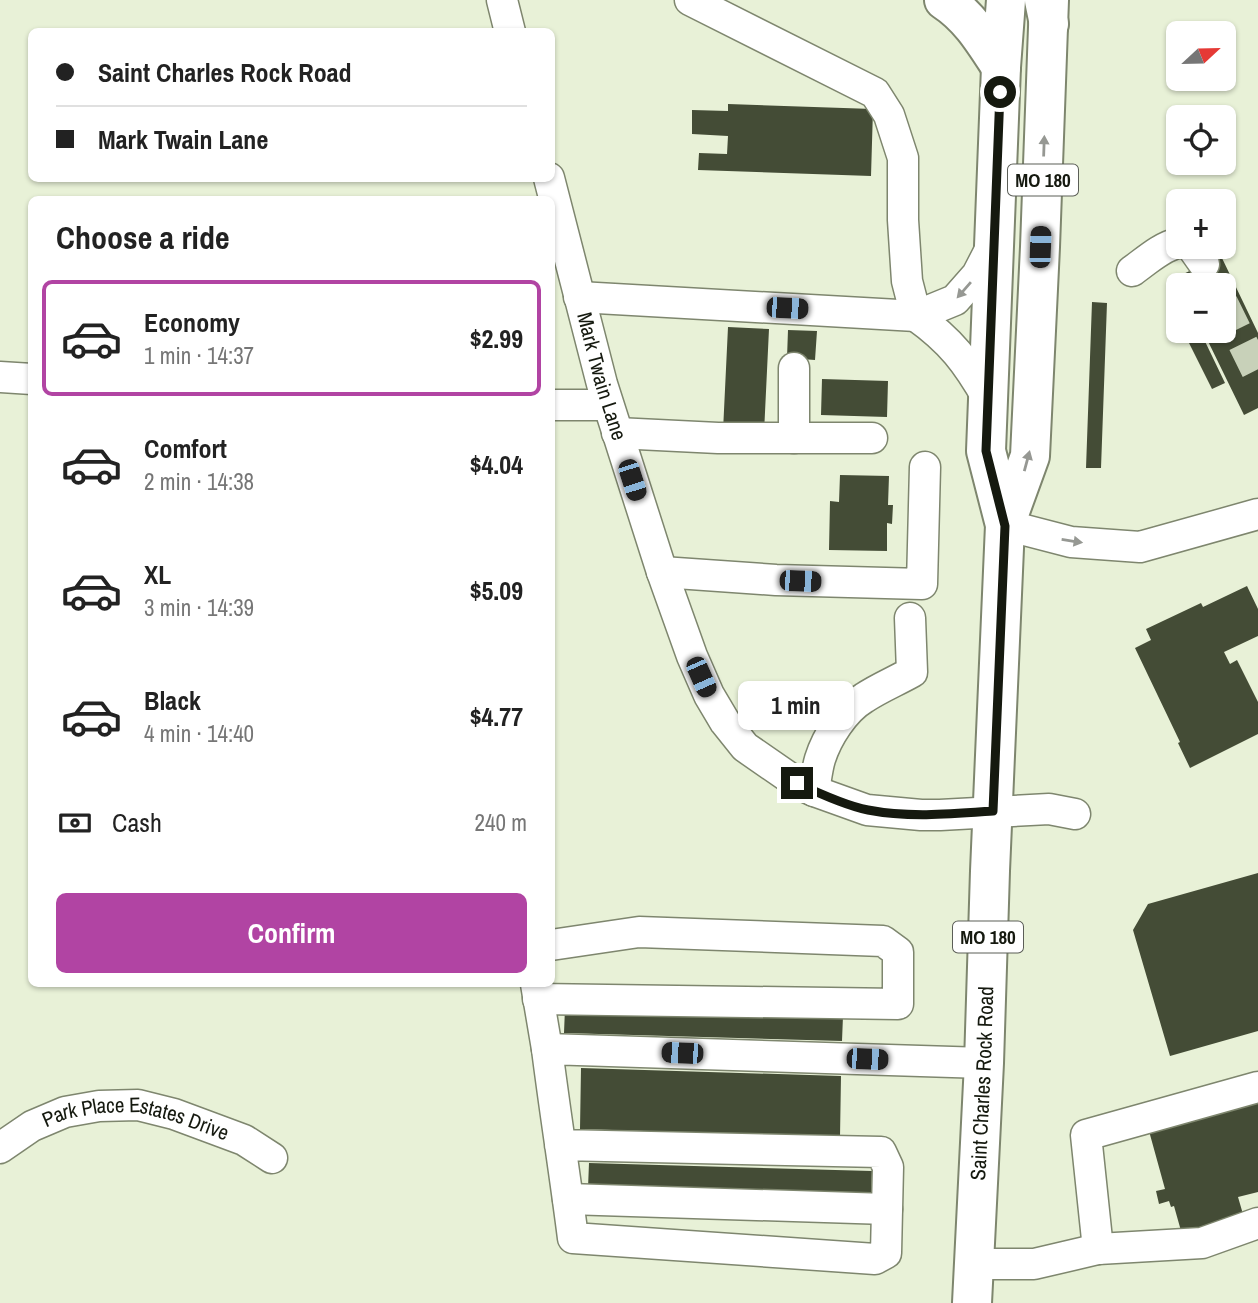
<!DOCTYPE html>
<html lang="en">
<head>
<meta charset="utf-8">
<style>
	:root { --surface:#fff; --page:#f2f2f2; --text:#222; --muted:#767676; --line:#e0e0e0; --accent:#b144a3 }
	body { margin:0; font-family:"Archivo Narrow",sans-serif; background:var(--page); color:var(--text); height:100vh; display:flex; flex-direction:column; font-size:26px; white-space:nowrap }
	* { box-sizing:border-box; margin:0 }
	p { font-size:23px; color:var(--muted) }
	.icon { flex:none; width:38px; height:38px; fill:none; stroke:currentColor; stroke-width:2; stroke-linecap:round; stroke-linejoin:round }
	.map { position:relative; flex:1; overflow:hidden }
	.panel { position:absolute; left:28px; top:196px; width:527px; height:791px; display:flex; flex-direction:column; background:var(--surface); border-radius:10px; box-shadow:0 2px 5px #0004 }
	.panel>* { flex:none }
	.banner { position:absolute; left:28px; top:28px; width:527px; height:154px; border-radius:10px; box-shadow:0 2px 5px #0004; display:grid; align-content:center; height:154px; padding:0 28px; background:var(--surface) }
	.needle { width:46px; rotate:68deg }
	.fabs { position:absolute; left:1166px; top:21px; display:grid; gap:14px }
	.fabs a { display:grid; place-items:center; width:70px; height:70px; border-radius:10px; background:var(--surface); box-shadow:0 2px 5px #0004; font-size:35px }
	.end { position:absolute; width:32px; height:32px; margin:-16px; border:9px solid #15190f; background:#fff; box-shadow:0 0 0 4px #fff }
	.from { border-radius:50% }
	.bubble { position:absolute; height:49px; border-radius:10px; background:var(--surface); box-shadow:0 2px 5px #0004; font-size:23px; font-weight:700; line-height:49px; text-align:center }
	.car { position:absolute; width:21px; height:42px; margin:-21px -10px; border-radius:9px; box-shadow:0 0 5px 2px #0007; background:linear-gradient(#222 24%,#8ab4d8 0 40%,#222 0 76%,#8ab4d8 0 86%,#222 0) }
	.banner b { display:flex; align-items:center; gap:24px; height:66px; font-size:26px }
	.banner b+b { border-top:2px solid var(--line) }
	.banner i { width:18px; height:18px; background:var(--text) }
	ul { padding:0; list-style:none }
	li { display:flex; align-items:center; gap:21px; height:116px; margin:0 14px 10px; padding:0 14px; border:4px solid transparent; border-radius:10px }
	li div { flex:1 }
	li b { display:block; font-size:26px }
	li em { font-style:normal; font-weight:700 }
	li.active { border-color:var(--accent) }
	li>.icon { width:63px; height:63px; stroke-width:1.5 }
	h2 { padding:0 28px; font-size:32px; line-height:84px }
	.pay { display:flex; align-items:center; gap:18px; height:77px; padding:0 28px; font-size:26px }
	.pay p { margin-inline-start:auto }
	.cta { display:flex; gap:14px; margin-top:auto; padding:14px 28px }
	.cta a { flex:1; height:80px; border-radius:10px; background:var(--accent); color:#fff; font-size:28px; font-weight:700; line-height:80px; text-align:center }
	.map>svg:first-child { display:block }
	.building { fill:#444c36 }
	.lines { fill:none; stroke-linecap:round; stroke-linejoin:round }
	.minor-tunnel { stroke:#c8d1b9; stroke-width:30; stroke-dasharray:30 15; stroke-linecap:butt }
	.minor-casing { stroke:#7e866e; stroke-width:33 }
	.major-casing { stroke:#7e866e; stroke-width:42 }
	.highway-casing { stroke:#7e866e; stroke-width:42 }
	.minor { stroke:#fff; stroke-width:30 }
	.major { stroke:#fff; stroke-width:38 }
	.highway { stroke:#fff; stroke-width:38 }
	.oneway { fill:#969893 }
	.route { stroke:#15190f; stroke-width:9 }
	.labels { text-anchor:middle; stroke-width:7; stroke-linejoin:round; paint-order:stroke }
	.shield { fill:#fff; stroke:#5b5e57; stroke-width:2 }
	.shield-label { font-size:19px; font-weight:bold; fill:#15190f }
	.street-label { font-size:21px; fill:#15190f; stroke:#fff }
</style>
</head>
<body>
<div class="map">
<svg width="1258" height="1303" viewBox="0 0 1258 1303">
	<rect width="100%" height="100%" fill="#e8f1d7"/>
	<path class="building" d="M728,104l145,5 -2,67 -173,-6 1,-17 28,1 1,-18 -36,-2v-24l36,1z
		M1221,256l37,77v75l-14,7 -41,-84h20v-46h-42l-4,-8z
		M1092,302l15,1 -6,165h-15z
		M728,327l41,2 -5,104 -41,-2z
		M788,330l29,1 -2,29 -28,-2z
		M1183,331h17l25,52 -13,6z
		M822,379l66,2 -1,36 -66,-2z
		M840,475l49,1 -1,29h5l-1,19 -5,-1v28l-58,-1 1,-49 9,1z
		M1247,586l11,23v27l-34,16 6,12 7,-4 21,42v32l-68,34 -12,-25 2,-1 -45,-94 16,-8 -5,-11 55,-26 2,4z
		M1258,873v158l-88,25 -37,-126 15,-26z
		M565,1008l278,8 -1,25 -278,-8z
		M581,1068l260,8 -1,61 -260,-8z
		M1258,1099v93l-20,5 7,24 -62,17 -9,-32 -3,1 -2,-6 -10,3 -3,-13 9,-2 -16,-58z
		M589,1163l283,8 -1,25 -283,-8z"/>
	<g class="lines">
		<path class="minor-tunnel" d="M1223,303l35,71"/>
		<g class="minor-casing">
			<g id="minor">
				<path d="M502,0l8,32"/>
				<path d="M690,0l185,93 14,22 14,43v62l4,61 9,35c35,25 51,46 72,83"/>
				<path id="s1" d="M549,178l53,206 60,188 30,84 17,39 16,27 20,25 52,36 17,8 53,19 54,5h19l109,-6 26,5"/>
				<path d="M1192,247l12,17"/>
				<path d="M1132,271c14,-10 29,-24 46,-28"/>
				<path d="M579,297l337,19 39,-16 22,-25 16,-31"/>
				<path d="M794,368v70"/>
				<path d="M0,377l32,2"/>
				<path d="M551,405h57"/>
				<path d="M617,433l101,5h154"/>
				<path d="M1005,525l66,17 69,5 118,-33"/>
				<path d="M662,572l114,8 146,4 3,-117"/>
				<path d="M814,791c2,-11 3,-22 6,-32 7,-22 24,-49 44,-61 15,-10 32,-17 48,-26l-2,-54"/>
				<path d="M536,984l11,65"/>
				<path d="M538,999l360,5v-52l-15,-11 -244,-9 -88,13"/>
				<path d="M560,1145l321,7 7,15 -2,86 -11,6 -302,-21c-8,-63 -18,-126 -26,-189l437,14"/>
				<path id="s2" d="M0,1148l32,-22 33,-14 34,-6 39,-1 36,9 70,26 28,18"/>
				<path d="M568,1199l319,10"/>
				<path d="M1098,1249l-12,-114 172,-48"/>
				<path d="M974,1264h60l64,-15 104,-6 56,-20"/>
			</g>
		</g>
		<g class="major-casing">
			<g id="major">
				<path d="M1005,525l25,-69 10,-209 9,-247"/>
				<path id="s3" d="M972,1303l12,-240 6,-192 15,-346 -19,-74 15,-384 5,-67"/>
			</g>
		</g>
		<g class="highway-casing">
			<path id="highway" d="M944,0c26,17 40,41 57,67
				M1044,0l5,24"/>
		</g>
		<use href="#minor" class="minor"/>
		<use href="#major" class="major"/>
		<use href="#highway" class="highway"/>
	</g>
	<defs><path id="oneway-solid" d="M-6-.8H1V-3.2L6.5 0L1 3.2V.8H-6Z" transform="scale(1.75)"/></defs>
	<g class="oneway">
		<use href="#oneway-solid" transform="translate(1044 146) rotate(-88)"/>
		<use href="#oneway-solid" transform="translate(964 290) rotate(131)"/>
		<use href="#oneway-solid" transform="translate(1027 461) rotate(-75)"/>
		<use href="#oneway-solid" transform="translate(1072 541) rotate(9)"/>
	</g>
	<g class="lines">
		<path class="route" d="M797,783c19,9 50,23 71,27 41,8 84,4 125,1l12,-285 -19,-75 14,-359"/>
	</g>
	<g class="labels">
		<g class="shield">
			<rect x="1008" y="164.5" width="70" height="31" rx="5"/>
			<rect x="953" y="921.5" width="70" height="31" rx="5"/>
		</g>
		<g class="shield-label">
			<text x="1043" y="187">MO 180</text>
			<text x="988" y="944">MO 180</text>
		</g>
		<g class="street-label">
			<text dy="7" stroke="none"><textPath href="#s1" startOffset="205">Mark Twain Lane</textPath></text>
			<text dy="7" stroke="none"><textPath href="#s3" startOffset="220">Saint Charles Rock Road</textPath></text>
			<text dy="7" stroke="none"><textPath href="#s2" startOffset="147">Park Place Estates Drive</textPath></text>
		</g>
	</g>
</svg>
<div class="fabs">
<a><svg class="needle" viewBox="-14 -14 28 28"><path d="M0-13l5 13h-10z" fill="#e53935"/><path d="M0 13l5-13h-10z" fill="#767676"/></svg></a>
<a><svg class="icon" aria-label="locate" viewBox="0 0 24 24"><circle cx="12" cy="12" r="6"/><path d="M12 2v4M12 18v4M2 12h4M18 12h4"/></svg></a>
<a>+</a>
<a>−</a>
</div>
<i class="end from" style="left:1000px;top:92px"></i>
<i class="end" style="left:797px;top:783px"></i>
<div class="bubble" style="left:738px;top:681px;width:116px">1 min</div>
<i class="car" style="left:1040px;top:247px;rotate:2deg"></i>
<i class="car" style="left:787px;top:308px;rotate:93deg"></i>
<i class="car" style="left:632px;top:480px;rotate:162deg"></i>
<i class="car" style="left:800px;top:581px;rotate:92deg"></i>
<i class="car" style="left:701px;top:677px;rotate:156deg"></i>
<i class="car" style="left:682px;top:1053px;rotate:272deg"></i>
<i class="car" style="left:867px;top:1059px;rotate:92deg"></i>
<div class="banner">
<b><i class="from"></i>Saint Charles Rock Road</b>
<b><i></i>Mark Twain Lane</b>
</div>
<section class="panel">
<h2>Choose a ride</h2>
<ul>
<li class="active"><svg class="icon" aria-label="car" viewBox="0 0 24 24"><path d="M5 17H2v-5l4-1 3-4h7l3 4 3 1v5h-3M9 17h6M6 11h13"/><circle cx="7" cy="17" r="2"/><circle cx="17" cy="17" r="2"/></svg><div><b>Economy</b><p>1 min · 14:37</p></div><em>$2.99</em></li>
<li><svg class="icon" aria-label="car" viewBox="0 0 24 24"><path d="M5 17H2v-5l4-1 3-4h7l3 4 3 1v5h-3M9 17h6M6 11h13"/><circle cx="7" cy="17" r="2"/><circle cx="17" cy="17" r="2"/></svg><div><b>Comfort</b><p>2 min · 14:38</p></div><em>$4.04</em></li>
<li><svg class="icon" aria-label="car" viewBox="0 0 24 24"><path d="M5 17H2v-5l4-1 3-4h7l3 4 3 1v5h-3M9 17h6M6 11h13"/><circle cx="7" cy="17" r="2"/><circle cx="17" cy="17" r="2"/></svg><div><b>XL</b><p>3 min · 14:39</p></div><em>$5.09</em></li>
<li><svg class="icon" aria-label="car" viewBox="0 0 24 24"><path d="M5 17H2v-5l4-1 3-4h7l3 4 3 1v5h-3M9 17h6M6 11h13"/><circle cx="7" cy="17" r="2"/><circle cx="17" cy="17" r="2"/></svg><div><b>Black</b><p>4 min · 14:40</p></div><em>$4.77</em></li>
</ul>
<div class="pay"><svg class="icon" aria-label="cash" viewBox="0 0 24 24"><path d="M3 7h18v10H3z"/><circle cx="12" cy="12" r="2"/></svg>Cash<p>240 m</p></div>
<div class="cta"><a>Confirm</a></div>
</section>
</div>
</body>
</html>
